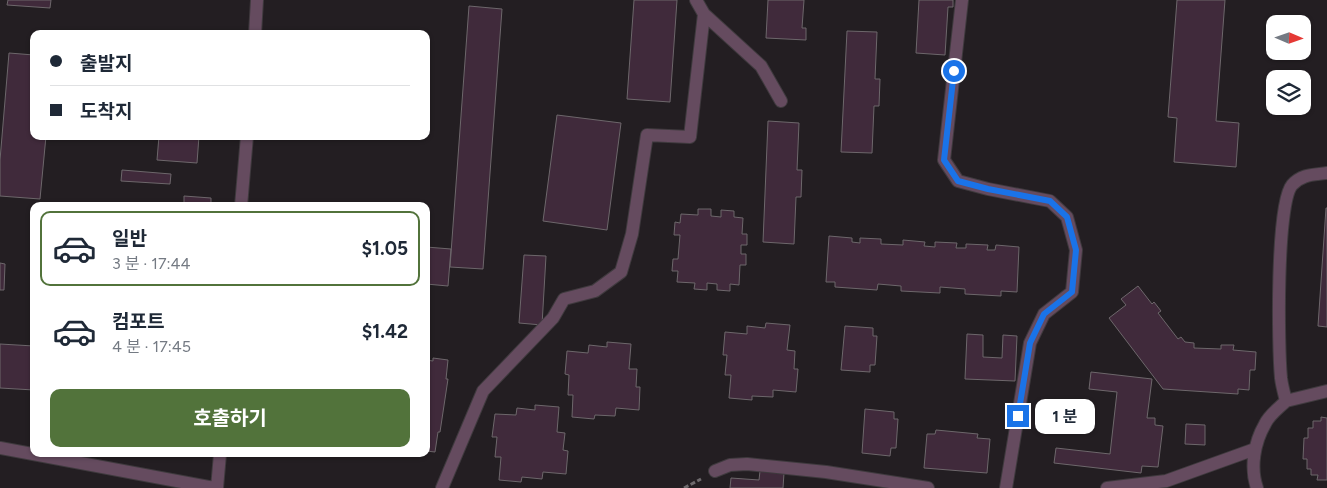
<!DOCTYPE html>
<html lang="ko">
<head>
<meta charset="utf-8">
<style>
	:root { --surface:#fff; --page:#f6f6f7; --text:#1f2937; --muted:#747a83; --line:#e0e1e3; --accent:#52733b }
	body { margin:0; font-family:Figtree,"Noto Sans KR",sans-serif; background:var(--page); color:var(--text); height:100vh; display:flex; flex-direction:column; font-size:19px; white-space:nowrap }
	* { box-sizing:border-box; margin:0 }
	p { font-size:16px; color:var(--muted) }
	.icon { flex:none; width:28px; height:28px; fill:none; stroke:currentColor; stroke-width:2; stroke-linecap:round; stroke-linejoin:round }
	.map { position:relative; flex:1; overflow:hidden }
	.details { position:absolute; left:30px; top:202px; width:400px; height:255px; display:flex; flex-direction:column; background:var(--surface); border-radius:10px; box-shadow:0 1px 4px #0004 }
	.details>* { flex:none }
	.top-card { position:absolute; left:30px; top:30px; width:400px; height:110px; border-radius:10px; box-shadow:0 1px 4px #0004; display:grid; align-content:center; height:110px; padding:0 20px; background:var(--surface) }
	.needle { width:32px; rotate:92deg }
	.controls { position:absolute; left:1266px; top:15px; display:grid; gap:10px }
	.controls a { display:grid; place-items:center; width:45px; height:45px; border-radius:10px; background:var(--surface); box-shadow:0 1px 4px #0004; font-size:25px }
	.end { position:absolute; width:22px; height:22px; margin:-11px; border:6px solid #1a73e8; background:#fff; box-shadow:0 0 0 2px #fff }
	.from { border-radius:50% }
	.bubble { position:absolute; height:35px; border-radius:10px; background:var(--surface); box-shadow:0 1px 4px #0004; font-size:16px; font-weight:700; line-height:35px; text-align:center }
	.top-card b { display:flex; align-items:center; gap:18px; height:48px; font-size:19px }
	.top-card b+b { border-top:1px solid var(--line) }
	.top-card i { width:12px; height:12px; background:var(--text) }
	ul { padding:9px 0 0; list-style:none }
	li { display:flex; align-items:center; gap:15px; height:75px; margin:0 10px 8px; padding:0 10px; border:2px solid transparent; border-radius:10px }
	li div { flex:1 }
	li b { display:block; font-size:19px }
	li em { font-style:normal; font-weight:700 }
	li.active { border-color:var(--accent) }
	li>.icon { width:45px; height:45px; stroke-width:1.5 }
	.action { display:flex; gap:10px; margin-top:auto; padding:10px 20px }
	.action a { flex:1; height:58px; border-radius:10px; background:var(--accent); color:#fff; font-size:20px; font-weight:700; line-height:58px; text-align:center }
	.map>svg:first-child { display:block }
	.building { fill:#402a3b; stroke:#6d676b }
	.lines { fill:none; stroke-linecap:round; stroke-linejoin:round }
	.minor-casing { stroke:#3f3a3e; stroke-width:14 }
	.path { stroke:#6e6a6d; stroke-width:3; stroke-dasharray:5 2.5; stroke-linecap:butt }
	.minor { stroke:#654b5f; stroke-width:12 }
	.route { stroke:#1a73e8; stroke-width:6 }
</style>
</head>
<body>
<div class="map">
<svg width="1327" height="488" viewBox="0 0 1327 488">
	<rect width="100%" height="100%" fill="#231e22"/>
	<path class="building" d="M8,0h43l-1,8 -43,-3z
		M634,0h43l-7,102 -43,-3z
		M768,0h36l-2,28h4v12l-40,-2z
		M919,0h34v7h-5l-3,48 -29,-2z
		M1177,0h48l-9,121 23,2 -3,44 -62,-5 3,-44 -9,-1z
		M469,6l33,3 -19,260 -33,-2z
		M847,31l30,1 -2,47h5l-1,27h-5l-2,47 -31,-1z
		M9,53l25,2v81h12l-6,63 -40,-3v-36z
		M557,115l64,8 -14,107 -64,-9z
		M768,121l31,2 -2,47h5l-1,27h-5l-2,47 -31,-2z
		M159,136h40l-2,27 -40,-3z
		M122,170l49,4 -1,10 -49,-3z
		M184,196l27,2v8h-27z
		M1326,208h1v119l-9,-1z
		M698,209h13v7l10,1v-7l13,1v6l9,1 -1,16h5v11h-6v9h5v11h-6l-1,20 -9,-1v7l-13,-1v-6l-10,-1v7l-13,-1 1,-6 -18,-1 1,-11h-6l1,-12h5l2,-24h-6l1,-13 5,1 1,-9 17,1z
		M426,227h2l-2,20 25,2 -3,37 -22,-2z
		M829,236l23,2v4l8,1v-5l21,1v5l22,1v-5l22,2 -1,4 11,1v-5l22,1 -1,5h10v-4l22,1 -1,5h8l1,-5 23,2 -2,45 -16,-1v5l-36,-2v-5l-25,-2v6l-39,-2v-5l-23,-2 -1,6 -42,-3v-5h-9z
		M524,255l22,1 -4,69 -23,-2z
		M0,263l5,1 -1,26h-4z
		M1138,286l14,18 2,-2 7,9 -3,2 20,26 3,-2 4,5 9,1v5l27,1v-4h13l-1,5 23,2 -1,18h-5l-1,20 -11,-1v5l-75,-5 -54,-71 17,-13 -5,-6z
		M766,323l24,2 -3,25 8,1 -1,18h4l-2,23 -23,-2v7l-21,-1v4l-23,-2 2,-23h-6l2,-20h-4l2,-23 22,2v-8l18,2z
		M845,326l28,2v8h4l-2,29h-5v7l-29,-2z
		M967,334l16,1v22l19,1 1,-23 14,1 -2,45 -50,-2z
		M607,342l24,2 -2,25h8l-1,18h4l-1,23 -23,-2 -1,8 -20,-1 -1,4 -22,-2 1,-22h-5l1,-20 -4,-1 2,-23 21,2 1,-8 18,2z
		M0,344l34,2v44l-34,-2z
		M433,358l15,2 -2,19h2l-8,53h-2l-3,20 -9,-1v-91l7,1z
		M1091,372l61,7 -5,39h8v7l8,1 -5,41 -16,-1 -1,7 -87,-10 2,-15 54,6 7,-62 -28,-3z
		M535,405l24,2 -2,25 8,1 -2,17 5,1 -2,23 -23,-2 -1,7 -20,-2 -1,5 -22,-2 2,-23h-6l2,-20h-5l3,-23 21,1 1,-7 18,2z
		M865,409l29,3v7h4l-2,29h-5l-1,8 -28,-3z
		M1321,417l6,1v62h-10l1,-5h-7v-6h-4v-10h-4l1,-21h4v-10h5v-7h8z
		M1186,424l19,1v20l-20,-1z
		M936,430l42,4 -1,4 13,1 -3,34 -63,-5 3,-34h8z
		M760,471l24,2 -1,15h-53l1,-10 28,2z"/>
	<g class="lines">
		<g class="minor-casing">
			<path id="minor" d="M696,0l8,14 57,52 20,35
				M962,0l-18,160 14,21 30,8 62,12 17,16 9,33 -4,42 -28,22 -14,29 -24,145
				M255,34l2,-34
				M241,206l6,-70
				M1286,401l41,-10
				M0,448l214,40
				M715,471l15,-6 17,-1 79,8 102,16
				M217,488l3,-34
				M442,488l41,-97 70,-73 11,-19 31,-8 26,-19 11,-38 15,-99 43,2 14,-123
				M1107,488l59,-7 89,-32
				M1257,488c-7,-20 -3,-45 8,-64 4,-9 14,-16 21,-23 -2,-8 -4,-15 -5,-23 -3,-30 -5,-174 11,-193 10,-11 21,-10 35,-12"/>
		</g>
		<path class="path" d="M684,488l17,-9"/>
		<use href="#minor" class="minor"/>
	</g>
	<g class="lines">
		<path class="route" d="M954,71l-10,89 14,21 30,8 62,12 17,16 9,33 -4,42 -28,22 -14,29 -12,73"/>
	</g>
</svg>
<div class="controls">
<a><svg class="needle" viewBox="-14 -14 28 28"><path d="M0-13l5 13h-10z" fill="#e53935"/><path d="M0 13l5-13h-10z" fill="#747a83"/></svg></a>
<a><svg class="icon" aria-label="layers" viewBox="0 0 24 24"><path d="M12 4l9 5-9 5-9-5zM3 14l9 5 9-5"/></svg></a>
</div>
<i class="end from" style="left:954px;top:71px"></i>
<i class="end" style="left:1018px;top:416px"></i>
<div class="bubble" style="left:1035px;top:399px;width:60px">1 분</div>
<div class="top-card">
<b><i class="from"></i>출발지</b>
<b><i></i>도착지</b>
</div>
<section class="details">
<ul>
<li class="active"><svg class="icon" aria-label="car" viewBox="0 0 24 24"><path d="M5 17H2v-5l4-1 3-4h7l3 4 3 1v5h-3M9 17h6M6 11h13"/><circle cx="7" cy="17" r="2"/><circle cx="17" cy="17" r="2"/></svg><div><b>일반</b><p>3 분 · 17:44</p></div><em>$1.05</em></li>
<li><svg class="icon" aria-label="car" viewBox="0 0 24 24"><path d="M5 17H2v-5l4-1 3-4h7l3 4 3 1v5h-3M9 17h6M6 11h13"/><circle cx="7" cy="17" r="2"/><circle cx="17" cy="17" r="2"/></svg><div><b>컴포트</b><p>4 분 · 17:45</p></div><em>$1.42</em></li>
</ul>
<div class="action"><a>호출하기</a></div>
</section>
</div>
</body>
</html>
